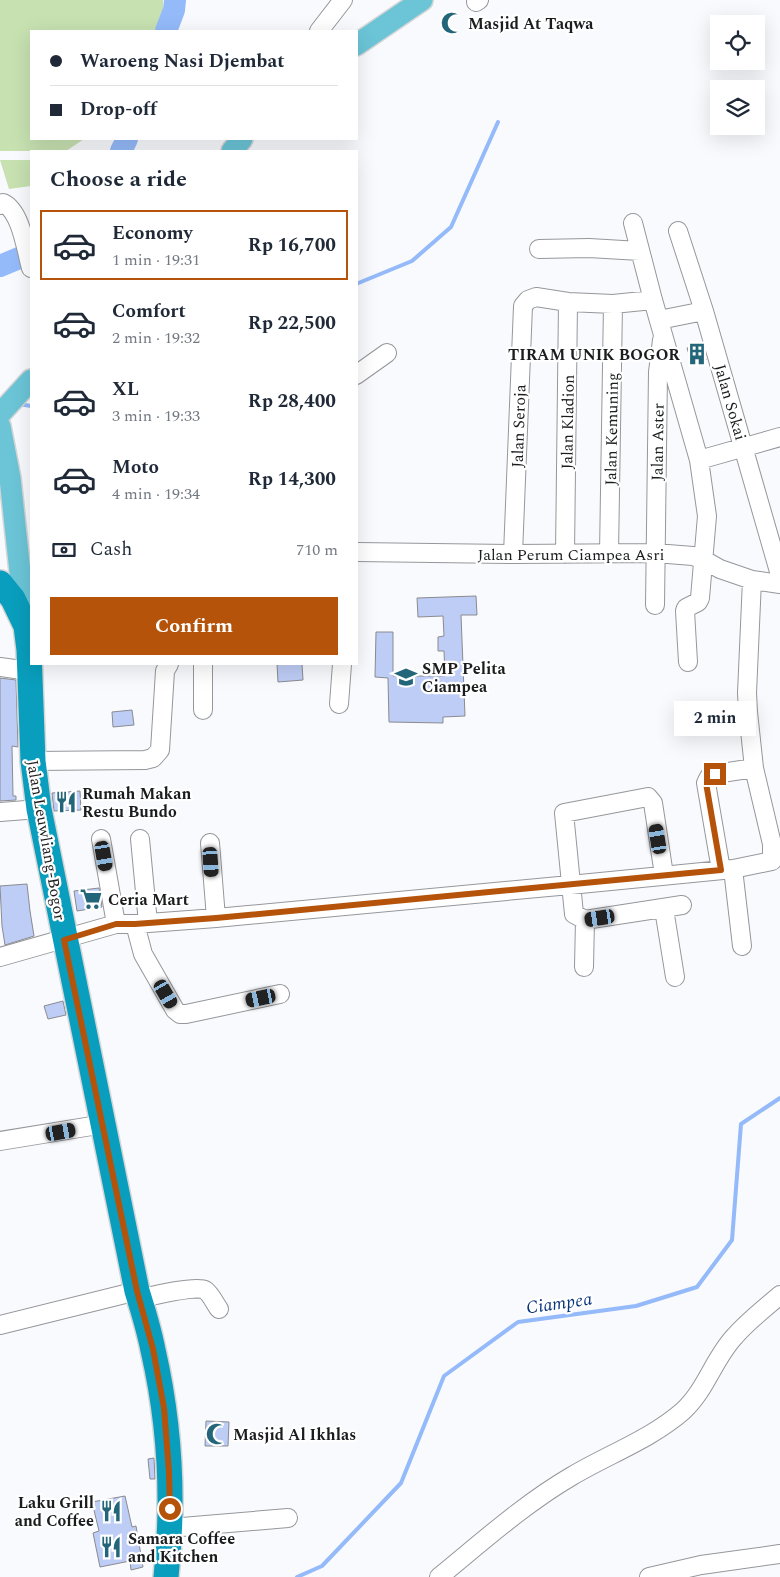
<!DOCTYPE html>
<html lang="en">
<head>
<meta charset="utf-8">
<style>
	:root { --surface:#fff; --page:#f6f6f7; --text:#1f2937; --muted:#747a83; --line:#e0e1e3; --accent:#b45309 }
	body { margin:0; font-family:Spectral,serif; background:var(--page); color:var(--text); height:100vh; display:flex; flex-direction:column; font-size:19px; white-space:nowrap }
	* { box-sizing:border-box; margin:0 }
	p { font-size:16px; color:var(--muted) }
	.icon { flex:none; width:28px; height:28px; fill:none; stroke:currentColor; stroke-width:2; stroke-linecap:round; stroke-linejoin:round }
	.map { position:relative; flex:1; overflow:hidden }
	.details { position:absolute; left:30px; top:150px; width:328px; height:515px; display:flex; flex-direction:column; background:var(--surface); border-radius:0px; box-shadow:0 5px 20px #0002 }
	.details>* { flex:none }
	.guide { position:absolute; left:30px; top:30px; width:328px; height:110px; border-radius:0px; box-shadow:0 5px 20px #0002; display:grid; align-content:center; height:110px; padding:0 20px; background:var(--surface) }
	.tools { position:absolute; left:710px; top:15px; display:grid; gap:10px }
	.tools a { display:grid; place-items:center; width:55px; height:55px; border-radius:0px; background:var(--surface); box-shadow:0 5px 20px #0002; font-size:25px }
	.end { position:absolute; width:22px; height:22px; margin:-11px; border:6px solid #b45309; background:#fff; box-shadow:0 0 0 2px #fff }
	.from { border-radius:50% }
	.bubble { position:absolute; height:35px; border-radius:0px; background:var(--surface); box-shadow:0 5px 20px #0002; font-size:16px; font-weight:700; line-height:35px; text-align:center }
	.car { position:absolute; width:15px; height:30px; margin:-15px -8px; border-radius:6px; box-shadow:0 0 4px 1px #0007; background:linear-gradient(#222 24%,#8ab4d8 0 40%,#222 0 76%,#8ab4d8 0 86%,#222 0) }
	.guide b { display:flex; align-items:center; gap:18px; height:48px; font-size:19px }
	.guide b+b { border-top:1px solid var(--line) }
	.guide i { width:12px; height:12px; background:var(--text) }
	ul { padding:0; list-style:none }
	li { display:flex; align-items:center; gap:15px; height:70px; margin:0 10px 8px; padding:0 10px; border:2px solid transparent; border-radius:0px }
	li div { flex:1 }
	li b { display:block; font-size:19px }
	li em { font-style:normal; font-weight:700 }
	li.on { border-color:var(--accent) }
	li>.icon { width:45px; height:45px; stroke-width:1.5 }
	h2 { padding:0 20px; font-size:22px; line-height:60px }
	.pay { display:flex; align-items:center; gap:12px; height:55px; padding:0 20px; font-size:19px }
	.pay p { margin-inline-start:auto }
	.cta { display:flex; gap:10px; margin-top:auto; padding:10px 20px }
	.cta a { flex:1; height:58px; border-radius:0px; background:var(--accent); color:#fff; font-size:20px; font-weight:700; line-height:58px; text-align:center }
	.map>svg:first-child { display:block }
	.green { fill:#c7e1b1 }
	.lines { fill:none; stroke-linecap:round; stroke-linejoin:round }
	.stream { stroke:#94bafa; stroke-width:4 }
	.river { stroke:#94bafa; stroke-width:22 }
	.building { fill:#becdf6; stroke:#8a8b8f }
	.minor-casing { stroke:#95979b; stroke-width:20 }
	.major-casing { stroke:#d6d6d6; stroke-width:24 }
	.highway-casing { stroke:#d6d6d6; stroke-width:28 }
	.minor { stroke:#fff; stroke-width:18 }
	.major { stroke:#6bc5d7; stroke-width:21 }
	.highway { stroke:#099ebd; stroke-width:25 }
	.route { stroke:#b45309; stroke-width:6 }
	.labels { text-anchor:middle; stroke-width:4.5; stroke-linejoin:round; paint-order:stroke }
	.poi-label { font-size:16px; font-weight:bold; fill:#1b1c1d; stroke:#fff; text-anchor:start }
	.street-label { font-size:16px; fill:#1b1c1d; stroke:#fff }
	.water-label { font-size:18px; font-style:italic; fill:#08347b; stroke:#fff }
</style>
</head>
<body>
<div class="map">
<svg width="780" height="1577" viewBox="0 0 780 1577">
	<rect width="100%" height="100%" fill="#f9fafe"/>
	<path class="green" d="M0,0h163l1,31h-133v108h53l-18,12h-66z
		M0,160h31v26l-22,3z"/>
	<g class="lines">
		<path class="stream" d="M356,284l56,-23 39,-34 47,-105
			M19,404l12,2
			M297,1577l25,-11 79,-83 43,-107 74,-54 118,-16 61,-19 35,-47 9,-116 39,-26"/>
		<path class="river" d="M166,31l8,-21 1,-10
			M121,151l6,-12
			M0,266l31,-13"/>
	</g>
	<path class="building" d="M701,344l5,16 -14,4 -5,-16z
		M476,596l1,19h-16l4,101 -22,1v6l-54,-1 -1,-44 -13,-1 1,-45h17v44h52l-1,-25h-6v-14l6,-1 -1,-20 -25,1 -1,-19z
		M277,664h25l1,16 -25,2z
		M0,678l16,2 2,67 -6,-1 1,50h3v4l-16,1z
		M132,710l2,15 -21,2 -1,-15z
		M80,791l1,19 -27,1 -2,-18z
		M27,884l3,27 4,25 -29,9 -3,-19 -2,-40z
		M99,888l3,19 -25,4 -3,-20z
		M63,1001l3,14 -18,4 -4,-13z
		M206,1421l23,1 -1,24h-23z
		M154,1458l1,21h-5l-2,-20z
		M125,1496l7,31 4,-1 7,41 -12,3 -1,-9 -30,6 -7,-34 6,-2 -7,-29z"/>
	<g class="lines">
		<g class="minor-casing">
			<path id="minor" d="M476,2l3,-2
				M319,31l24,-31
				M0,205l3,-2c18,8 23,47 28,65
				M633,223l20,77 46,160 8,56 -7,82 -2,4 -12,6 -1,3 3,51
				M678,231l26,80 76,264
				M539,249l50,-1 51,3
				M659,320l45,-9
				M356,375l31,-22
				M699,460l81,-23
				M356,552l157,2 142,-1 38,3 11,4 16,9 32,11 28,4
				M513,554l10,-248 5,-6 8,-3 32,5 45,2 40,-4
				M565,554l3,-252
				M609,554l4,-250
				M655,605l3,-233 4,-32
				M0,667l29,4
				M339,704l3,-40
				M203,710v-46
				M33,761l112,-1 8,-2 7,-8 5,-79 4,-7
				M0,812l39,-3
				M101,839l15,85
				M140,839l8,84
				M210,843l6,75
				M733,869l9,77
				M721,870l-15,-87 3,-6 6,-3 39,-6
				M664,909l11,68
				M585,920l97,-15
				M135,924l8,30 32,56 5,4h6l94,-20
				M0,957l116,-33h19l81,-6 354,-33 163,-16 39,-8v-17l-18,-76 -6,-56 -1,-19 5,-113
				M584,967l1,-47 -11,-6 -10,-101 84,-16 5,6 11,72
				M0,1141l104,-17
				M139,1299c12,-3 57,-14 66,-9 6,4 10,14 14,19
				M0,1325l137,-34
				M170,1528l118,-10
				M439,1577c43,-35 85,-73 133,-101 37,-22 79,-37 111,-65 23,-21 31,-53 52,-75 13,-15 30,-28 45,-41
				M649,1577l52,-12 79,-11"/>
		</g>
		<g class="major-casing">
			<path id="major" d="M356,45l66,-45
				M232,151l10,-12
				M0,414l31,-34
				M0,426l10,52 15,141"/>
		</g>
		<g class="highway-casing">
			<path id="highway" d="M0,583l13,16 13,27 3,24 4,111 6,48 98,482c6,19 12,39 16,59 17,74 21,152 13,227"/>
		</g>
		<use href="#minor" class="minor"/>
		<use href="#major" class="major"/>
		<use href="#highway" class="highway"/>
	</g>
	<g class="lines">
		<path class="route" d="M170,1509l-1,-37 -5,-64 -11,-59 -16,-58 -73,-351 52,-16h19l81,-6 505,-48 -15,-87 3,-6 6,-3"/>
	</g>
	<defs>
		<g id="mosque-bare" transform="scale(1.725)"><path d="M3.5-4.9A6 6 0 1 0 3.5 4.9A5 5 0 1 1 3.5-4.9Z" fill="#246679" stroke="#fff" stroke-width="2.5" paint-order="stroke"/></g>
		<g id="building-bare" transform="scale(1.725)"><path d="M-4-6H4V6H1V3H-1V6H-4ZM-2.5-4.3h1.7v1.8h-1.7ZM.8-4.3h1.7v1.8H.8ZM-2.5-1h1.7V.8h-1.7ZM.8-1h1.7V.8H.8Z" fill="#246679" stroke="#fff" stroke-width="2.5" paint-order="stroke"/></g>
		<g id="school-bare" transform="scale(1.725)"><path d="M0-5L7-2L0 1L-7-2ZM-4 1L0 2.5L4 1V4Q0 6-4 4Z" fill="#246679" stroke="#fff" stroke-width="2.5" paint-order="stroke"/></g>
		<g id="restaurant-bare" transform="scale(1.725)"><path d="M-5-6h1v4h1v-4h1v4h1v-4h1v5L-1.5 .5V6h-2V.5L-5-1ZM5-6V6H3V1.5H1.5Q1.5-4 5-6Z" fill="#246679" stroke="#fff" stroke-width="2.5" paint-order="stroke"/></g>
		<g id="supermarket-bare" transform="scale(1.725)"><path d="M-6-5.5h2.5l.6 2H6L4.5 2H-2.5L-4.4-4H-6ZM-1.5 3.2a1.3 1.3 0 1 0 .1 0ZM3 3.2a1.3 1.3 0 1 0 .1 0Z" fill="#246679" stroke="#fff" stroke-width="2.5" paint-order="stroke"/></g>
	</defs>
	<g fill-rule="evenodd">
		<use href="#mosque-bare" x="452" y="23"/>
		<use href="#building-bare" x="697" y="354"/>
		<use href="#school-bare" x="406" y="677"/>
		<use href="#restaurant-bare" x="66" y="802"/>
		<use href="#supermarket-bare" x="91" y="899"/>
		<use href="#mosque-bare" x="217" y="1434"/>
		<use href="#restaurant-bare" x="111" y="1511"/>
		<use href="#restaurant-bare" x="111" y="1547"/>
	</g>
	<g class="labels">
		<g class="poi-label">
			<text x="468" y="29">Masjid At Taqwa</text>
			<text x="680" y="360" text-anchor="end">TIRAM UNIK BOGOR</text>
			<text x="422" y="674">SMP Pelita<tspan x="422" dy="18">Ciampea</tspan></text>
			<text x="82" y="799">Rumah Makan<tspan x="82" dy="18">Restu Bundo</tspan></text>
			<text x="108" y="905">Ceria Mart</text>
			<text x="233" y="1440">Masjid Al Ikhlas</text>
			<text x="94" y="1508" text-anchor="end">Laku Grill<tspan x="94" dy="18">and Coffee</tspan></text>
			<text x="128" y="1544">Samara Coffee<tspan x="128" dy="18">and Kitchen</tspan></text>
		</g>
		<g class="street-label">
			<text transform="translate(731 402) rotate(74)" y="6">Jalan Sokai</text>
			<text transform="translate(567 422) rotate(-89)" y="6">Jalan Kladion</text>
			<text transform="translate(518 426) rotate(-88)" y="6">Jalan Seroja</text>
			<text transform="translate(611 429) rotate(-89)" y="6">Jalan Kemuning</text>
			<text transform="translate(657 442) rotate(-89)" y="6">Jalan Aster</text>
			<text x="571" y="560">Jalan Perum Ciampea Asri</text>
			<text transform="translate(47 840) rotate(80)" y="6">Jalan Leuwliang-Bogor</text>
		</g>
		<g class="water-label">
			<text transform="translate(559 1303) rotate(-8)" y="6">Ciampea</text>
		</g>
	</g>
</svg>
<div class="tools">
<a><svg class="icon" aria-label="locate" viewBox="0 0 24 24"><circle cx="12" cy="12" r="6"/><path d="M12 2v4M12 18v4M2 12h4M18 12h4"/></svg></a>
<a><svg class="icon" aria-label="layers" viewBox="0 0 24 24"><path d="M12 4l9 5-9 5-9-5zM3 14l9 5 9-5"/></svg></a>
</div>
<i class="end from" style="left:170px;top:1509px"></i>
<i class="end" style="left:715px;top:774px"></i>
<div class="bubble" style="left:674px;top:701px;width:82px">2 min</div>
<i class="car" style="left:658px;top:839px;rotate:351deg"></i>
<i class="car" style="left:104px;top:856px;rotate:170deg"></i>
<i class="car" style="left:211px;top:862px;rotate:176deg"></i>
<i class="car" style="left:600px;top:918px;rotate:261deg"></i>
<i class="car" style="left:166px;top:994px;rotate:150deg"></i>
<i class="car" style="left:261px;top:998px;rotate:258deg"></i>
<i class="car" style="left:61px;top:1132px;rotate:80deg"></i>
<div class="guide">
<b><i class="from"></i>Waroeng Nasi Djembat</b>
<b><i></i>Drop-off</b>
</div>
<section class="details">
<h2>Choose a ride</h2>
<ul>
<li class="on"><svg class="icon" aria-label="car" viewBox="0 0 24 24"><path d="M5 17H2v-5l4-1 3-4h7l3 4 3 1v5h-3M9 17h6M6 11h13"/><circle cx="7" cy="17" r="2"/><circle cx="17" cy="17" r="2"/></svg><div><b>Economy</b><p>1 min · 19:31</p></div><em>Rp 16,700</em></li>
<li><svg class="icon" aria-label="car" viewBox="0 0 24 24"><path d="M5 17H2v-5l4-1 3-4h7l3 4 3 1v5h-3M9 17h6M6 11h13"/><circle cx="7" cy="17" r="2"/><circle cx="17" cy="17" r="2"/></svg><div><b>Comfort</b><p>2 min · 19:32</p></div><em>Rp 22,500</em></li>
<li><svg class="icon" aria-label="car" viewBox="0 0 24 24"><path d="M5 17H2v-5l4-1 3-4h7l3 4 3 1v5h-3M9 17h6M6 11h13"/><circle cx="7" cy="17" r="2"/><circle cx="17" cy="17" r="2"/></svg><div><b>XL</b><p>3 min · 19:33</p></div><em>Rp 28,400</em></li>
<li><svg class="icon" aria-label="car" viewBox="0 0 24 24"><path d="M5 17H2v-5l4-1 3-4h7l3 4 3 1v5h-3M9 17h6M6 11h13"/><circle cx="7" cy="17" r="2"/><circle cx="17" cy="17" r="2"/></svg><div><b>Moto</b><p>4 min · 19:34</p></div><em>Rp 14,300</em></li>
</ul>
<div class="pay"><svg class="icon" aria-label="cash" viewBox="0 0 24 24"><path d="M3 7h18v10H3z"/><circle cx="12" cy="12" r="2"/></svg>Cash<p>710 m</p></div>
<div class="cta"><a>Confirm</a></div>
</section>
</div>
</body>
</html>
